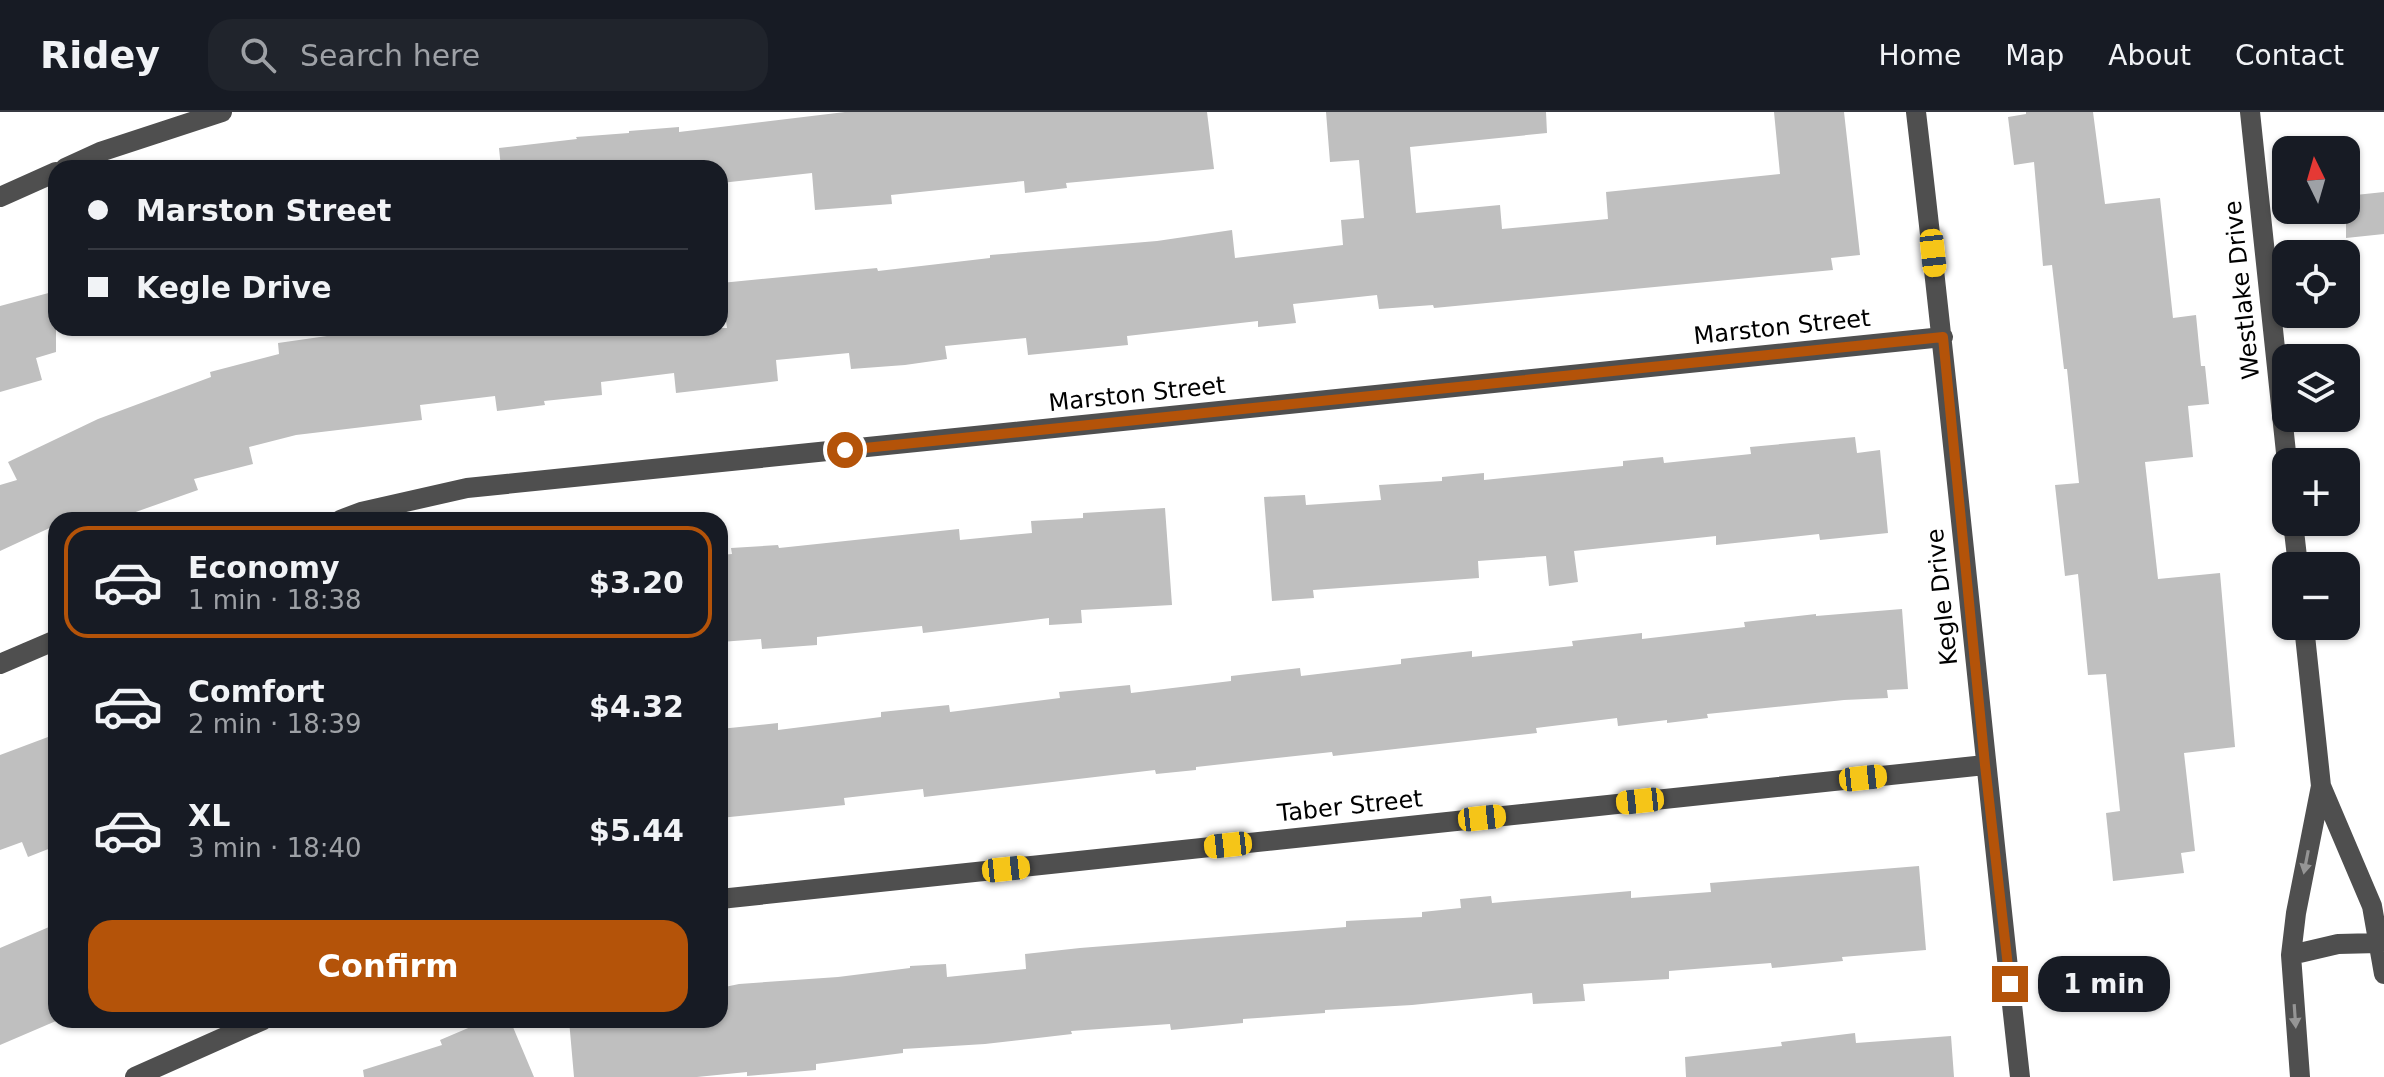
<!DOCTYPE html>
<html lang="en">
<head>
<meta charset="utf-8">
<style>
	:root { --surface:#171b24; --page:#20242c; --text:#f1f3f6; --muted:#9ea1a6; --line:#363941; --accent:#b45309 }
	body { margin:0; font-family:"DejaVu Sans",sans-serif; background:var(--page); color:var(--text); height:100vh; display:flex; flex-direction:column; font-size:30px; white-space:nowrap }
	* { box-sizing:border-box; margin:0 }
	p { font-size:26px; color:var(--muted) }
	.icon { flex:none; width:44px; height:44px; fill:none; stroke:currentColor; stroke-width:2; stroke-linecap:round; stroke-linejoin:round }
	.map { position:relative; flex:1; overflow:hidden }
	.sheet { position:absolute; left:48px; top:400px; width:680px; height:516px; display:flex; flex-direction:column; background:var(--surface); border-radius:24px; box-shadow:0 2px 6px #0004 }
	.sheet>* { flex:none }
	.guide { position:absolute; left:48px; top:48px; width:680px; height:176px; border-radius:24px; box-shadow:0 2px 6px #0004; display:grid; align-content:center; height:176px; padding:0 40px; background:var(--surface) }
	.needle { width:52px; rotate:355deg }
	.tools { position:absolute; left:2272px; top:24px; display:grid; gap:16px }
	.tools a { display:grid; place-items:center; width:88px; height:88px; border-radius:16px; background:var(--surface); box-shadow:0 2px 6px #0004; font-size:40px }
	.end { position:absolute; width:36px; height:36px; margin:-18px; border:10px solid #b45309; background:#fff; box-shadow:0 0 0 4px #fff }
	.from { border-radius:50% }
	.bubble { position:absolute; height:56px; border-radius:24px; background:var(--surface); box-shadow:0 2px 6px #0004; font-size:26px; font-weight:700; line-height:56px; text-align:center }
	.car { position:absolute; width:24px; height:48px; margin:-24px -12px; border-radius:10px; box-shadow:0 0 6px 2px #0007; background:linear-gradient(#f5c518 24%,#345 0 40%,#f5c518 0 76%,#345 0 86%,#f5c518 0) }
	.guide b { display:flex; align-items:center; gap:28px; height:76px; font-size:30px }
	.guide b+b { border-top:2px solid var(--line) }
	.guide i { width:20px; height:20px; background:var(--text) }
	ul { padding:14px 0 0; list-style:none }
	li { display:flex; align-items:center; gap:24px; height:112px; margin:0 16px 12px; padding:0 24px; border:4px solid transparent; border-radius:24px }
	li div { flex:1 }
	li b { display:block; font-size:30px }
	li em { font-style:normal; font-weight:700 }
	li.on { border-color:var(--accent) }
	li>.icon { width:72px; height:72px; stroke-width:1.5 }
	.cta { display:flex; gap:16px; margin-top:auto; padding:16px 40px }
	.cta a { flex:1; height:92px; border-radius:24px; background:var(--accent); color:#fff; font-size:32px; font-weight:700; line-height:92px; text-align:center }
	header { display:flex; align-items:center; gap:48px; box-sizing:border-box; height:112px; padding:0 40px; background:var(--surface); border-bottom:2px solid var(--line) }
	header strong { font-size:38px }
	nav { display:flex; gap:44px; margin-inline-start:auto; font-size:28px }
	.search { width:560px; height:72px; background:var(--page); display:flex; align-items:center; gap:20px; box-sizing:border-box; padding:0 28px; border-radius:24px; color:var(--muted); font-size:30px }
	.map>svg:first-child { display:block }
	.building { fill:#bfbfbf }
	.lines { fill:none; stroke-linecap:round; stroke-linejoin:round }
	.minor { stroke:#4f4f4f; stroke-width:20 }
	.oneway { fill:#959595 }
	.route { stroke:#b45309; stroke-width:10 }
	.labels { text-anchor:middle; stroke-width:6; stroke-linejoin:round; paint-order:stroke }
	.street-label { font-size:24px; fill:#000; stroke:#fff }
</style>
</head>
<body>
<header>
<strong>Ridey</strong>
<div class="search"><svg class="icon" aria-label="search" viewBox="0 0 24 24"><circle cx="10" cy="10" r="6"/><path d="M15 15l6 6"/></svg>Search here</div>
<nav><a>Home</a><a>Map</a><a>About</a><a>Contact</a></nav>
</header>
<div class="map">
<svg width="2384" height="965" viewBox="0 0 2384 965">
	<rect width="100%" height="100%" fill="#fff"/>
	<path class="building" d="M845,0h362l7,57 -148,14 1,5 -42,5 -1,-12 -133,14 1,9 -77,6 -3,-37 -91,10 -1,-15h-219l-2,-20 78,-9 -1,-2 53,-4v-2l50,-4v5z
		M1326,0h220l1,21 -137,14 6,66 84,-8 2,24 106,-10 -2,-27 174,-18 -6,-62h70l16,143 -29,3 2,12 -399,38 -1,-3 -54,4 -2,-14 -84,9 3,19 -38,4v-6l-131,15 1,9 -100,10 -2,-17 -81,8 2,13 -42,6 -54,4 -2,-16 -73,7 2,21 -102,12 -2,-20 -73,9 1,13 -58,6 1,4 -48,6 -2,-15 -75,9 2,15 -126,15 -47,12 4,17 -59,15 4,11 -85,30h-57v5l-56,26v-66l17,-5 -9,-18 90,-43 113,-42 -1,-5 69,-18 -1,-11 105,-15h344l-6,-45 156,-15 1,3 112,-13v-3l167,-14 75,-11 3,28 108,-13 -2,-25 23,-2 -5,-58 -29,2z
		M2026,0h67l12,92 55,-6 13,120 23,-3 5,51h4l4,38 -21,2 5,51 -48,5 13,117 62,-6 15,174 -51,6 11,98 -14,2 3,20 -71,8 -7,-68 14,-2 -14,-137 -18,1 -10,-101 -13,2 -10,-91 24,-2 -12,-114h-3l-12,-104 -9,1 -9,-104 -20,3 -6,-48 18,-3z
		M2384,80v42l-38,4v-42z
		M56,179v61l-20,6 6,22 -42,12v-86z
		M1855,325l2,16 23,-3 8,83 -68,7 -1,-6 -103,11v-9l-142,15 4,31 -29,4 -3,-30 -68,5 1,17 -166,12 1,8 -42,3 -8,-104 41,-2 1,10 75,-5 -2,-15 63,-4v-4l42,-4v7l139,-14v-5l40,-4 1,6 87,-9 -1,-7z
		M1165,396l7,97 -91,5 1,13 -33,2v-7l-126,15 -1,-7 -105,11v8l-55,4 -1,-10 -41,3v-87l12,-1 -1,-6 47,-3 1,3 180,-19 1,11 72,-7 -1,-12 52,-3v-5z
		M1902,497l6,80 -21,1 1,8 -44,2 -137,14 1,4 -41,5v-3l-49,6 -1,-8 -81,10 1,5 -204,23 -1,-4 -136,15v3l-40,4 -1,-4 -231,27 -1,-8 -79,9 1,7 -125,13v-89l58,-6v7l103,-13v-5l68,-7 1,7 110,-14 -1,-6 71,-7 1,8 100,-12v-5l69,-8 1,8 100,-12v-5l71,-8v6l101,-11 -1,-5 70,-8v6l103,-12 -1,-5 72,-8v2z
		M56,622v112l-28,11 -6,-15 -22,8v-95z
		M1919,754l7,84 -84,7 1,4 -71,7 -1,-5 -102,8v8l-86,5 2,17 -52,3 -1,-11 -120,12 -87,5v3l-82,6v4l-72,7 -1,-6 -99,7 1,3 -87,10 -82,5v4l-87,11v6l-69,6v-4l-50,5h-123l-5,-57h151v-32l19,-4 99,-7 72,-9v-2l36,-2 1,13 79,-8 -1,-15 55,-6 266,-21v-6l76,-4v-5l39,-4 -1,-9 31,-3 1,7 139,-12v7l80,-6 -1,-9z
		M56,812v97l-56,24v-97z
		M487,908h23l24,57h-170l-1,-7 79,-25 -2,-5z
		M1855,921l1,10 95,-7 3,41h-268l-1,-20 97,-11 -1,-4z"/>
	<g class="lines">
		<path class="minor" d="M1916,0c38,321 68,644 104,965
			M2250,0l37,350
			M65,56l35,-16 122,-40
			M0,85l56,-25
			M340,408l21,-8 106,-24 1476,-151
			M2293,410l5,44
			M2304,514l17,160 51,120 12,68
			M0,552l56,-24
			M720,787l1265,-134
			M2291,843l47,-11 40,-1
			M135,965l128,-57
			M2300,965l-9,-122 5,-42 25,-127"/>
	</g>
	<defs><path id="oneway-solid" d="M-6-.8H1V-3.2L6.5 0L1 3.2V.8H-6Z" transform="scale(2)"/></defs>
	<g class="oneway">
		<use href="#oneway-solid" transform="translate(2306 750) rotate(101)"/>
		<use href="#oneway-solid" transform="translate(2295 904) rotate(86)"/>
	</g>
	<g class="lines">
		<path class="route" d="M845,338l1098,-113 42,428 25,219"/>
	</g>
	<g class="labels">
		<g class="street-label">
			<text transform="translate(2242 178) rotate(-96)" y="8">Westlake Drive</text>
			<text transform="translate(1782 215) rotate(-6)" y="8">Marston Street</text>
			<text transform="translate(1137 282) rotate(-6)" y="8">Marston Street</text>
			<text transform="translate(1942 485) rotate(-96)" y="8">Kegle Drive</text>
			<text transform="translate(1350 694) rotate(-6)" y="8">Taber Street</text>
		</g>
	</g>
</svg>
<div class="tools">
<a><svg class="needle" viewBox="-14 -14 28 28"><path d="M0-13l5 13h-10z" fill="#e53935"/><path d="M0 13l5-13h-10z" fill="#9ea1a6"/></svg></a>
<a><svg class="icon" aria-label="locate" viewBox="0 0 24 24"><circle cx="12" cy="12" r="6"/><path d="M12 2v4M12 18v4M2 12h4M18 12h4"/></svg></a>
<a><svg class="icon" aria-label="layers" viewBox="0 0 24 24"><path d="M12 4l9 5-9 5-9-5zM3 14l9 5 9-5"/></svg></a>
<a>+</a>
<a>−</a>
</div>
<i class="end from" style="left:845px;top:338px"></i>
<i class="end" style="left:2010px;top:872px"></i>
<div class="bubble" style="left:2038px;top:844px;width:132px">1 min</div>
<i class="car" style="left:1933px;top:141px;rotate:174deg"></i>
<i class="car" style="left:1863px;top:666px;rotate:84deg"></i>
<i class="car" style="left:1640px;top:689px;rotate:264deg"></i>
<i class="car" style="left:1482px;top:706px;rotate:84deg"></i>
<i class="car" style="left:1228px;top:733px;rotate:264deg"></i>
<i class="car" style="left:1006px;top:757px;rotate:84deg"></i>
<div class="guide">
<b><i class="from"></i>Marston Street</b>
<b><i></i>Kegle Drive</b>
</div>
<section class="sheet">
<ul>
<li class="on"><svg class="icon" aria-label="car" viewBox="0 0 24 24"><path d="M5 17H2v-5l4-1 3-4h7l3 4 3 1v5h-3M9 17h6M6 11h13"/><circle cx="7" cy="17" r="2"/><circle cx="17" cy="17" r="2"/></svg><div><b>Economy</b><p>1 min · 18:38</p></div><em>$3.20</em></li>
<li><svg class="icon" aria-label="car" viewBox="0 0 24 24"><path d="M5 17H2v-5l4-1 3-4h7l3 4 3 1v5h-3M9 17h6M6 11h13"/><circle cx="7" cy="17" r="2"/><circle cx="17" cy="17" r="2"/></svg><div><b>Comfort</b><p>2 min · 18:39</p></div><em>$4.32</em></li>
<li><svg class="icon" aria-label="car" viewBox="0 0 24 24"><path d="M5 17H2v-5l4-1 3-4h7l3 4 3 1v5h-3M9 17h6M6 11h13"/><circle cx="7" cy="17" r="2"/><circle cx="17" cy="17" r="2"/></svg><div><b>XL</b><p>3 min · 18:40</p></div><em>$5.44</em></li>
</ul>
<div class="cta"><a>Confirm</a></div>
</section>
</div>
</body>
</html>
